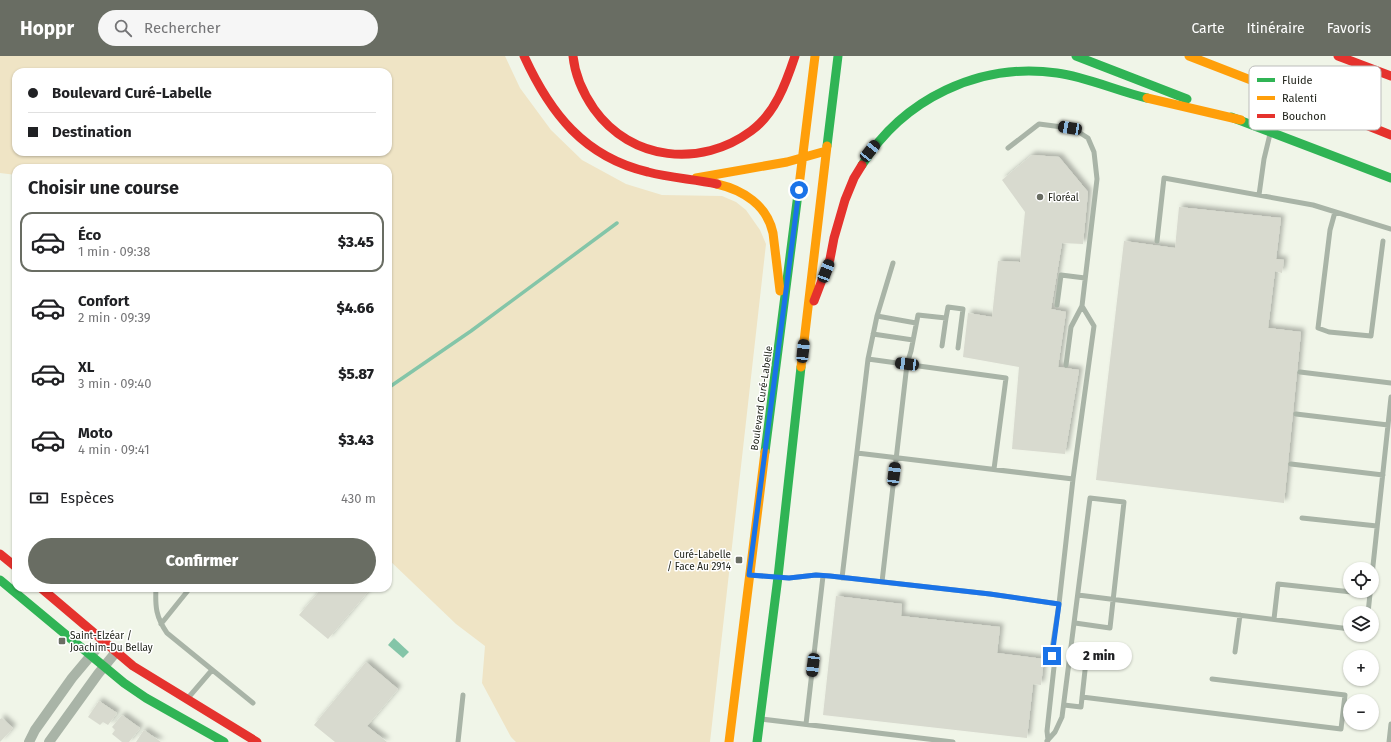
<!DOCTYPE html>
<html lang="fr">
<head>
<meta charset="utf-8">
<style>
	:root { --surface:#fff; --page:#f6f6f6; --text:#202124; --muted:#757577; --line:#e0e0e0; --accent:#696d63 }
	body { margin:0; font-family:"Fira Sans",sans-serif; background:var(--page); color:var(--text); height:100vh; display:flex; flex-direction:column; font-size:15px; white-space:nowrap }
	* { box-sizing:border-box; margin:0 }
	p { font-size:13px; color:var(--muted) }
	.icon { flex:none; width:22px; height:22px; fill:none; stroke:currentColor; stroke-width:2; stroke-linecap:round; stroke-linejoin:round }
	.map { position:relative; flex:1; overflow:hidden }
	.panel { position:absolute; left:12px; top:108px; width:380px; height:428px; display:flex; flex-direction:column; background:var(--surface); border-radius:12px; box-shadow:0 1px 3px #0004 }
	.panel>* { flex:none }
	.hud { position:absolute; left:12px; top:12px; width:380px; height:88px; border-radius:12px; box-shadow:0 1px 3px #0004; display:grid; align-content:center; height:88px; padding:0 16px; background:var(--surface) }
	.fabs { position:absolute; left:1343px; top:506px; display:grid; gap:8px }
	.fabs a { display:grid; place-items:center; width:36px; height:36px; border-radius:50%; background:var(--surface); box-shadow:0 1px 3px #0004; font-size:20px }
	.end { position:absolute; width:18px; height:18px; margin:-9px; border:5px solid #1a73e8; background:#fff; box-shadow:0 0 0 2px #fff }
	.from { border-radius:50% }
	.bubble { position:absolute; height:28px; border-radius:14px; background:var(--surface); box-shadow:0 1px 3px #0004; font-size:13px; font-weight:800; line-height:28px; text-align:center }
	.car { position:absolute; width:12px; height:24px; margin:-12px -6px; border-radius:5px; box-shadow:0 0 3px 1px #0007; background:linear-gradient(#222 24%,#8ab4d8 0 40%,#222 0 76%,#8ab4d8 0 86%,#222 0) }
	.hud b { display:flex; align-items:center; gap:14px; height:38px; font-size:15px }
	.hud b+b { border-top:1px solid var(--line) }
	.hud i { width:10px; height:10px; background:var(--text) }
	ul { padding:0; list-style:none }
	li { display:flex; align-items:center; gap:12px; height:60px; margin:0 8px 6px; padding:0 8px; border:2px solid transparent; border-radius:12px }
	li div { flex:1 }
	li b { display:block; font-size:15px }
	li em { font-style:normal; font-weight:800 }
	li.current { border-color:var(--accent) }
	li>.icon { width:36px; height:36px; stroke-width:1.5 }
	h2 { padding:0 16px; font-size:18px; line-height:48px }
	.pay { display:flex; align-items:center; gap:10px; height:44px; padding:0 16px; font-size:15px }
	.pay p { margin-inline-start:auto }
	.button { display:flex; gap:8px; margin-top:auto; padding:8px 16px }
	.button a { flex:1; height:46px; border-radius:24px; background:var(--accent); color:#fff; font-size:16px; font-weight:800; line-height:46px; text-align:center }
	header { display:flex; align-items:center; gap:24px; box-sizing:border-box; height:56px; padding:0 20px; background:var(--accent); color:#fff }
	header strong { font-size:19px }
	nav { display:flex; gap:22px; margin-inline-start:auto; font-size:14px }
	.search { width:280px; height:36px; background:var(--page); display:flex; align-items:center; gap:10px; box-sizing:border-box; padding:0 14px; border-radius:22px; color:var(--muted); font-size:15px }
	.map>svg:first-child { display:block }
	.green { fill:#efe4c5; fill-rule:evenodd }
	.water { fill:#84c5a8 }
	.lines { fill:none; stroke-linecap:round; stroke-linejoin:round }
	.stream { stroke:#84c5a8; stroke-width:3.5 }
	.building { fill:#d8dacf; filter:url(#shadow) }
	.lane { stroke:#a9b4a7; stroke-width:5 }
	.street { stroke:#a9b4a7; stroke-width:10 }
	.fast { stroke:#30b455; stroke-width:9 }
	.slow { stroke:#ff9f0a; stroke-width:9 }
	.jam { stroke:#e5322d; stroke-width:9 }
	.route { stroke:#1a73e8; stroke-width:5 }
	.poi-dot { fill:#696d63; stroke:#fff; stroke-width:1.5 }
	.labels { text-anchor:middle; stroke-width:3; stroke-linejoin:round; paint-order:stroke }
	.poi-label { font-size:10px; fill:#21241b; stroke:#fff; text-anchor:start }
	.street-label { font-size:10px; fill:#21241b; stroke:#fff }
	.key { fill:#fff; stroke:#bcbdbb; stroke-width:1 }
	.key-label { font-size:11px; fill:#21241b }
</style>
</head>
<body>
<header>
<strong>Hoppr</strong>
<div class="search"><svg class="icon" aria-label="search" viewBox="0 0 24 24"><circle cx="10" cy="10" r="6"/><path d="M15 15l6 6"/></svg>Rechercher</div>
<nav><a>Carte</a><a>Itinéraire</a><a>Favoris</a></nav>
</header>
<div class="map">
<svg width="1391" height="686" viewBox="0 0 1391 686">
	<defs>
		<filter id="shadow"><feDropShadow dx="3.5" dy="-3.5" stdDeviation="2" flood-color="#0004"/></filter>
	</defs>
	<rect width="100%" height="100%" fill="#f0f5e8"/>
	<path class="green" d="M0,0h505l15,32 31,42 31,30 44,24 36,11 60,1 14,6 10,8 14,20 6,14 -56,498h-194l-5,-5 -29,-54 3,-37 -29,-22 -68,-65v-391h-372v7l-16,-2zM16,16h372v80h-372z"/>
	<path class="water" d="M394,582l15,14 -6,6 -15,-13z"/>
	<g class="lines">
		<path class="stream" d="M388,332l83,-57 146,-108"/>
	</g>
	<path class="building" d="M1032,99l27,2 29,35 -5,52 -21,-1 -11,66 15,3 -8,55 21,3 -14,84 -53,-5 7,-82 -56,-10 5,-44 24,4 6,-56 22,1 5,-50 -23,-32z
		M1179,151l102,11 -5,41 8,1 -2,13 -7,-2 -7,57 33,4 -17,171 -188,-23 28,-239 51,7z
		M322,532h49l-43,51 -29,-24z
		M836,540l66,8 -1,12 99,11 -3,26 47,6 -3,26 -8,-1 -6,54 -204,-23z
		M366,606l32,27 -31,37 20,16h-52l-21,-17z
		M99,645l18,12 -9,12 -5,-3 -3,3 -12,-8z
		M122,659l18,13 -11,14h-7l-10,-8 3,-4 -3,-3z
		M2,662l11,10 -13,14v-23z
		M144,674l17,12h-25z"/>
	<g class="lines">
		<path class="lane" d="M1008,92l31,-24 31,4 7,3 11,7 6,14 3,27 -15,127 12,20 -21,153
			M1259,139l5,-36 6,-25
			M1335,156l-5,18 -12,98 11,4 42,4 12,-95
			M1157,185l7,-63 149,27 78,24
			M1057,249l4,-30 24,3
			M877,260l16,-53
			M946,262l2,-11 15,2 -5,39
			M873,278l40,6
			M868,303l9,-43 39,7
			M1066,309l5,-38 11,-21
			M1300,316l91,11
			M1296,358l92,11
			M857,397l216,26 -14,125
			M1291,408l92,11
			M1302,462l75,8
			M752,519l37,3 27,-3 14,1 160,18 69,10 -8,52 3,11 -7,64 1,9
			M1372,519l19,-178
			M842,522l26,-219 138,19 -12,91
			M882,526l25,-218 4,-13 7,-36 28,3 -4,28
			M156,532c-1,19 0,29 11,45l86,70
			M1078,539l272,34
			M1368,557l2,-19
			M1274,563l4,-35 92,10v-3
			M161,568l29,-36
			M1235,596l5,-37
			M1082,641l259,32 4,-34 -133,-16
			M188,642l24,-28
			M1064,649l17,2 6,-55 -16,-2
			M761,663l192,23
			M806,668l17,-148
			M1047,685l8,-9 7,-15 28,-219 34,4 -14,126 -35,-5
			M458,686l5,-47
			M1389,686l2,-18"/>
		<path class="street" d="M29,686l6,-12 37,-52 31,-37
			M49,686l49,-68 18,-22"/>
		<path class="fast" d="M1076,0l111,43
			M1231,61l160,61
			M827,90l11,-90
			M862,109c41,-66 117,-103 195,-92 30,4 60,18 90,25
			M765,396l34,-266
			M0,524l124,103 22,15 78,44
			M757,686l21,-165 23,-210"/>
		<path class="slow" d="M1189,0l152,59
			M1147,42l94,22
			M696,122l91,-16 39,-11
			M717,128c26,6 50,21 56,49l7,58
			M799,130l16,-130
			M801,311l26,-221
			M729,686l36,-290"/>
		<path class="jam" d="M524,0c26,57 60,101 124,116 22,6 46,7 69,12
			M573,0c2,20 10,37 21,53 37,52 107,59 157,22 24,-17 35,-48 44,-75
			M1338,0l53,20
			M1341,59l50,20
			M814,245l16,-42 4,-21 11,-38 9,-22 8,-13
			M0,498l16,13
			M41,532l92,78 124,76"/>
	</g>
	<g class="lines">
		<path class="route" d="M799,134l-50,385 40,3 27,-3 14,1 160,18 69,10 -7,52"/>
	</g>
	<g class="poi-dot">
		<circle cx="1040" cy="141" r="4"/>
		<rect x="735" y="500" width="8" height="8" rx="2"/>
		<rect x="58" y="581" width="8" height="8" rx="2"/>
	</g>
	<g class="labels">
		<g class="poi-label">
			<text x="1048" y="145">Floréal</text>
			<text x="731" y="502" text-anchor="end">Curé-Labelle<tspan x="731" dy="12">/ Face Au 2914</tspan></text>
			<text x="70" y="583">Saint-Elzéar /<tspan x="70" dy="12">Joachim-Du Bellay</tspan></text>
		</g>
		<g class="street-label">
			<text transform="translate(761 342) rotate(-82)" y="4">Boulevard Curé-Labelle</text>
		</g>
	</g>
	<rect x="1249" y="10" width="132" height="64" rx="6" class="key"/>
	<rect x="1257" y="22" width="18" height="4" fill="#30b455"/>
	<rect x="1257" y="40" width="18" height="4" fill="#ff9f0a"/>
	<rect x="1257" y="58" width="18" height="4" fill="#e5322d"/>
	<g class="key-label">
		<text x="1282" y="28">Fluide</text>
		<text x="1282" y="46">Ralenti</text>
		<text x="1282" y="64">Bouchon</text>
	</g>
</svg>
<div class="fabs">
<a><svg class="icon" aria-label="locate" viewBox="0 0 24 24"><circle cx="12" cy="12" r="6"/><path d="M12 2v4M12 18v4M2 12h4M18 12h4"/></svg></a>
<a><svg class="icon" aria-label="layers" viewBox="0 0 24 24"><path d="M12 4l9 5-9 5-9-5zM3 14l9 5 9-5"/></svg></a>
<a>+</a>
<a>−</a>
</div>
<i class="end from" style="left:799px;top:134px"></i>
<i class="end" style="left:1052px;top:600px"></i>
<div class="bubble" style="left:1066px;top:586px;width:66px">2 min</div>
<i class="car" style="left:1070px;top:72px;rotate:280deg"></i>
<i class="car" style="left:870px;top:95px;rotate:39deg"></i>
<i class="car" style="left:826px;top:215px;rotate:21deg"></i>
<i class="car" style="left:803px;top:295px;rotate:6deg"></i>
<i class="car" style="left:907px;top:308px;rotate:277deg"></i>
<i class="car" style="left:894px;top:418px;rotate:7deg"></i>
<i class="car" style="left:813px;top:609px;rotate:187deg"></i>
<div class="hud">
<b><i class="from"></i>Boulevard Curé-Labelle</b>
<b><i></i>Destination</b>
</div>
<section class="panel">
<h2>Choisir une course</h2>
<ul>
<li class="current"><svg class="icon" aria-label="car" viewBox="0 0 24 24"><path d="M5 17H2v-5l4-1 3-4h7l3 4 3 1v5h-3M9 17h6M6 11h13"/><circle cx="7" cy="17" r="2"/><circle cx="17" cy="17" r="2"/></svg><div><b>Éco</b><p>1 min · 09:38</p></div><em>$3.45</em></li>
<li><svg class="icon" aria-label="car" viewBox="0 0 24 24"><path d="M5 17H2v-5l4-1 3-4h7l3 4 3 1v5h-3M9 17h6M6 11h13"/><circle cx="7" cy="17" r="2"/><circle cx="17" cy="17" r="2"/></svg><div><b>Confort</b><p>2 min · 09:39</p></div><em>$4.66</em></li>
<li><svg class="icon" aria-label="car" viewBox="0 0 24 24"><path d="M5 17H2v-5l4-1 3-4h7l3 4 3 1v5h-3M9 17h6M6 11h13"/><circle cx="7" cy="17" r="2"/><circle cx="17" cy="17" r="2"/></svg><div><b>XL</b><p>3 min · 09:40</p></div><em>$5.87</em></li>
<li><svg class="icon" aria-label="car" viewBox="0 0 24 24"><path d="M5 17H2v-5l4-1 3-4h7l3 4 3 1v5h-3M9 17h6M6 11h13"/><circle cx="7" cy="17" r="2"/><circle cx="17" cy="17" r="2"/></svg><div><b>Moto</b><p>4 min · 09:41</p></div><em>$3.43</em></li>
</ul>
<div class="pay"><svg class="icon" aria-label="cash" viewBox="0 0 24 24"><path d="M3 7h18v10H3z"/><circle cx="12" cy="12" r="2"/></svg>Espèces<p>430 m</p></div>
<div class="button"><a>Confirmer</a></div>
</section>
</div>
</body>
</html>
